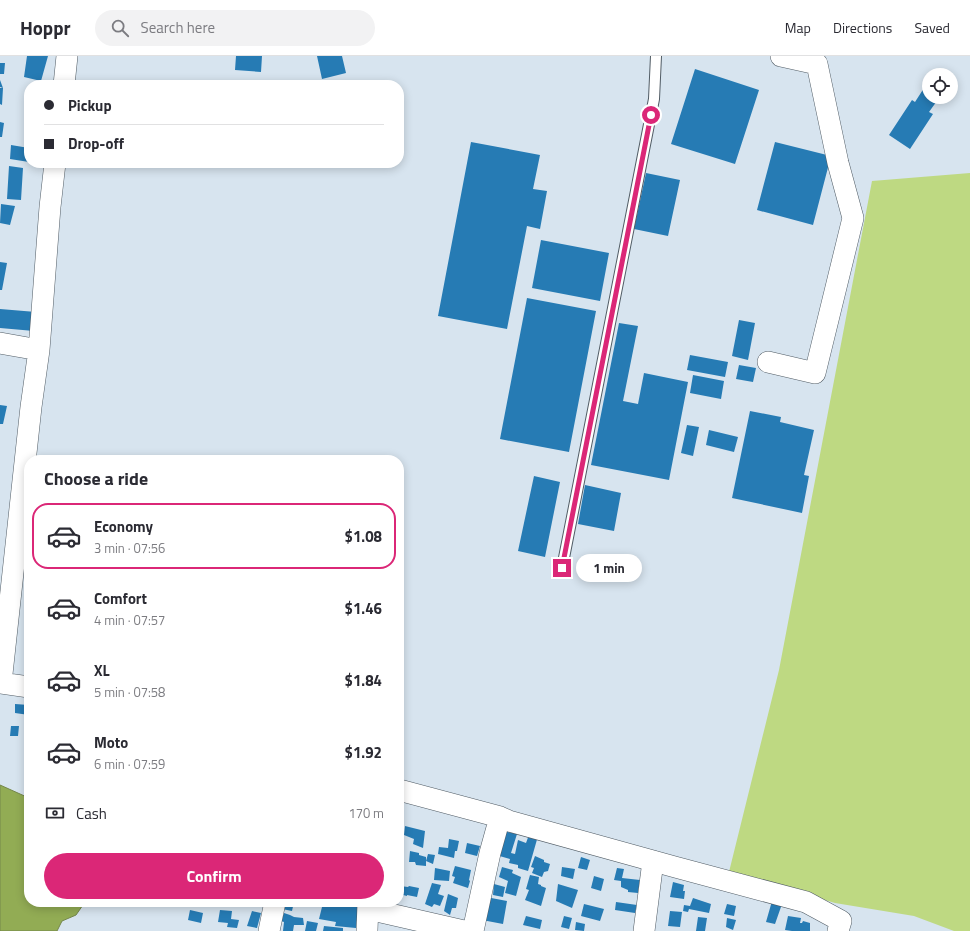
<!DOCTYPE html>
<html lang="en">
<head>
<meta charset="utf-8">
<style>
	:root { --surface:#fff; --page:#f2f2f3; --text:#2b2b33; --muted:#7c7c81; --line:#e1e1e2; --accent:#db2777 }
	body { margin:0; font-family:"Titillium Web",sans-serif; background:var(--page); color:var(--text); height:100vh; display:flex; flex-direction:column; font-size:15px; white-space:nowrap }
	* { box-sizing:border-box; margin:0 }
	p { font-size:13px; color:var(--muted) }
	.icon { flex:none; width:22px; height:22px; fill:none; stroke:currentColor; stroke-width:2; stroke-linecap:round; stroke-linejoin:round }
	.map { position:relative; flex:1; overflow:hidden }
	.side { position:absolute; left:24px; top:399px; width:380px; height:452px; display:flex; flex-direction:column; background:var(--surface); border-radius:16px; box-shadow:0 2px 10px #0003 }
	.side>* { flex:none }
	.top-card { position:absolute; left:24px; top:24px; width:380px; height:88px; border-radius:16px; box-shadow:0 2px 10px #0003; display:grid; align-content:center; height:88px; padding:0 20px; background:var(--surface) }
	.buttons { position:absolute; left:922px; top:12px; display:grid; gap:8px }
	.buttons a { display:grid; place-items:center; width:36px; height:36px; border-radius:50%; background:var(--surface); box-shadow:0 2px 10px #0003; font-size:20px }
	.end { position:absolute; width:18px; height:18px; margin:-9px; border:5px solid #db2777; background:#fff; box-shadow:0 0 0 2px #fff }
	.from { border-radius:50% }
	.bubble { position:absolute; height:28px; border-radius:14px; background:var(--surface); box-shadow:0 2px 10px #0003; font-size:13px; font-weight:700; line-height:28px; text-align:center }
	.top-card b { display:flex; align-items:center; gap:14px; height:38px; font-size:15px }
	.top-card b+b { border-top:1px solid var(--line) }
	.top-card i { width:10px; height:10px; background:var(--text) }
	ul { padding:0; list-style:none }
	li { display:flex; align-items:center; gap:12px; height:66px; margin:0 8px 6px; padding:0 12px; border:2px solid transparent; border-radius:16px }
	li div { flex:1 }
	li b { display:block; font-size:15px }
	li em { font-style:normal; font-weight:700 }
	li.selected { border-color:var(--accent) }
	li>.icon { width:36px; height:36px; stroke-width:1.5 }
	h2 { padding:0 20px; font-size:18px; line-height:48px }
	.pay { display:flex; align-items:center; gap:10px; height:44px; padding:0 20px; font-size:15px }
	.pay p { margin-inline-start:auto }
	.button { display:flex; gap:8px; margin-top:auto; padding:8px 20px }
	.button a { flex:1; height:46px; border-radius:24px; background:var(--accent); color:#fff; font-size:16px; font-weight:700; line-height:46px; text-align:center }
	header { display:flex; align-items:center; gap:24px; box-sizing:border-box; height:56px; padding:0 20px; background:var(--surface); border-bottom:1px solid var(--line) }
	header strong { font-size:19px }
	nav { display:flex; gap:22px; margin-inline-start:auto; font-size:14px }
	.search { width:280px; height:36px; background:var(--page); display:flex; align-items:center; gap:10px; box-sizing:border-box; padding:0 14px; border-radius:22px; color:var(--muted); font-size:15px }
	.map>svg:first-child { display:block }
	.green { fill:#bed982 }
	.water { fill:#92ac54; stroke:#74874b }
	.building { fill:#267bb4 }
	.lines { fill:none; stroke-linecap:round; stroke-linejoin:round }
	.service-casing { stroke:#515c65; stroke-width:12 }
	.minor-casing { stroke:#515c65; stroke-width:22 }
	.service { stroke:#fff; stroke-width:10 }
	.minor { stroke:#fff; stroke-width:21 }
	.route { stroke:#db2777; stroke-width:5 }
</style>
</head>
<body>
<header>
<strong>Hoppr</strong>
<div class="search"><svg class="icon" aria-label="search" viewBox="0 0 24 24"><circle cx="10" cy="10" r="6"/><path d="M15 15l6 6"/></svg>Search here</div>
<nav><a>Map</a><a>Directions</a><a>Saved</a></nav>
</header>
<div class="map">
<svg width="970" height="875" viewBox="0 0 970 875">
	<rect width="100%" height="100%" fill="#d7e4ef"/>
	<path class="green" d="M970,117v758h-16l-40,-15 -79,-13 -106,-31 50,-202 93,-489z"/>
	<path class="water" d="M0,729l29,13v104h56l-9,13 -14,6 -5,10h-57z"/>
	<path class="building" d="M27,0h21l-7,25 -17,-4z
		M236,0h26l-1,16 -26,-2z
		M317,0h25l4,17 -24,6z
		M0,7h5l-1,11h-4z
		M695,13l64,21 -24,74 -64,-20z
		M0,24l3,8 -1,17 -2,-1v-16h3l-3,-1z
		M924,32l5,4v5h8l2,1 -10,14 4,2 -23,35 -21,-14 23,-35 3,2z
		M0,66l4,1 -2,14h-2z
		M471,86l69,13 -7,34 14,2 -7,38 -13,-3 -20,103 -69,-13z
		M775,86l56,14 -18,69 -56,-15z
		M11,89l18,3v14l-19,-3z
		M9,110l14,2 -2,32 -14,-1z
		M646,117l34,7 -12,56 -34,-7z
		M1,148l14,2 -5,19 -10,-2z
		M541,184l68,13 -9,48 -68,-13z
		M0,206l7,1 -5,27h-2z
		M527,242l69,13 -27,141 -69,-13z
		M0,253l36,3 -2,19 -34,-3z
		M739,264l16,3 -7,37 -16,-4z
		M619,267l19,3 -15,75 15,3 6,-31 44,9 -19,98 -78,-15z
		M690,299l38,7 -3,15 -38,-7z
		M739,309l17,3 -3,14 -17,-3z
		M693,319l31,6 -3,18 -31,-6z
		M0,349l7,1 -4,18h-3z
		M750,355l31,6 -1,5 34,8 -10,45 5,1 -7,37 -70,-15z
		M687,369l12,2 -6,29 -12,-3z
		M709,374l29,7 -4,15 -28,-7z
		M534,420l26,6 -15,75 -27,-6z
		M585,429l36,8 -7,38 -36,-7z
		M15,648l14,1v10l-14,-2z
		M11,670h8l-1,10h-8z
		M405,770l20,5 -2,17 -10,-4 1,-5 -10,-4z
		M503,775l14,3 -6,19 4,1 3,-14 8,3 4,-11 8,4 -10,35 -10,-3v-3l-9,-2 1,-4 -14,-4z
		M449,783l10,2 -2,10h-2l-1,7 -16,-4 1,-7 9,1z
		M467,787l13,3 -3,10 -12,-3z
		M410,795l9,2v2l7,2v9l-10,-1 -1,-3h-6z
		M428,798l7,1 -2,9 -7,-3z
		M535,800l9,4v2l6,2 -2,7 -4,1 -2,5 -10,-4 2,-5 -3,-1z
		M581,801l9,3 -3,10 -9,-2z
		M455,810l16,4 -2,10 1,1 -2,7 -15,-5 2,-6 -3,-1z
		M502,811l11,3 -1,3 9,4 -5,19 -11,-3 3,-12 -9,-4z
		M562,811l13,2 -2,10 -12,-3z
		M435,812l15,3 -1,10 -15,-1z
		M617,812l7,1 -2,9 18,2 -2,13 -10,-1v-2l-7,-3v-6l-7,-1z
		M530,819l9,2 -1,7 3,1v1l5,2 -5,18 -16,-6 4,-10 -3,-1z
		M594,820l10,3 -3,12 -10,-3z
		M673,826l11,3 -1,6h2l-1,8 -14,-2z
		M432,827l9,2 -3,9 6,2 -4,10 -6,-2 -2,3 -7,-3z
		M494,828l11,3 -2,10 -10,-2z
		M558,828l20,6 -6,18 -16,-7z
		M400,830l8,1 1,-1 10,2 -2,9 -10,-2v1l-8,-2z
		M448,838l10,4 -2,10h-4l-2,7 -6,-4z
		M486,841l21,4 -4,23 -21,-4z
		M693,842l18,6 -2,9 -20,-4 -1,3 -5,-1 1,-6 6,1z
		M772,845l10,3 -7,20 -9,-2z
		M250,846h12l-1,5 -11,-1z
		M284,846h10l-2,9 -10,-2z
		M338,846l21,2 -3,24 -21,-2 1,-4 -17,-3 4,-16 15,2z
		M616,846l21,3 -2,8 -20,-3z
		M584,848l20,5 -4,12 -19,-5z
		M727,848l9,2 -2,10 -10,-2z
		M190,854l13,3 -2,10 -13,-3z
		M220,854l12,1 -1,8 8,1 -2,8 -10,-1 1,-4 -10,-1z
		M252,855l9,2 -4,15 -10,-2z
		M670,855l12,1 -2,15 -12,-1z
		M284,857l6,2 4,2 9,1 1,7h-10l-1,6h-10l1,-9 -3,-1z
		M526,860l16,4 -2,9 -17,-4z
		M564,860l8,2 -3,11 -8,-2z
		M788,860l13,2 -1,5h2l1,-2 7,2v8h-18l-7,-1z
		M698,861l9,1 -2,13h-9z
		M727,862l9,2 -3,10 -7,-3z
		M307,865l11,2 -2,8h-11z
		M576,866l9,2 -1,7 -9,-1z
		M324,870l19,2v3h-20z"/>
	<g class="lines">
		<g class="service-casing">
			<path id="service" d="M562,512l92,-469 2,-43"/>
		</g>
		<g class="minor-casing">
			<path id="minor" d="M64,29l3,-29
				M0,287l39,7
				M768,306l47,11 38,-155 -15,-55 -21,-99 -36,-8
				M0,627l29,4
				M1,627l30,-276 8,-57 11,-143 5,-44
				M399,734l101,27 9,4 166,46 131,35 35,19 -3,10
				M368,853l96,22
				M269,875l6,-29
				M367,875l1,-29
				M473,875l17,-78 10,-36
				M644,875l9,-70"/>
		</g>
		<use href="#service" class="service"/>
		<use href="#minor" class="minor"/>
	</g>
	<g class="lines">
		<path class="route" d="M562,512l89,-453"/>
	</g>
</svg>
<div class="buttons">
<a><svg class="icon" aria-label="locate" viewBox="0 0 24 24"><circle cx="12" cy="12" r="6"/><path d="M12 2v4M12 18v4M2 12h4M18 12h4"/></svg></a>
</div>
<i class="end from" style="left:651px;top:59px"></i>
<i class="end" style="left:562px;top:512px"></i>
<div class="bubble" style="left:576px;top:498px;width:66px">1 min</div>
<div class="top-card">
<b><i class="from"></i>Pickup</b>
<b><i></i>Drop-off</b>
</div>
<section class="side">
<h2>Choose a ride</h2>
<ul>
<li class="selected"><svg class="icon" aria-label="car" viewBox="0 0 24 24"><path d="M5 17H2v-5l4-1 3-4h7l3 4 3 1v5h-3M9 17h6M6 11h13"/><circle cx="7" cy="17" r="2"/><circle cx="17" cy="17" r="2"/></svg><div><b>Economy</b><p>3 min · 07:56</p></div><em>$1.08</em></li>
<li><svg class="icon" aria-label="car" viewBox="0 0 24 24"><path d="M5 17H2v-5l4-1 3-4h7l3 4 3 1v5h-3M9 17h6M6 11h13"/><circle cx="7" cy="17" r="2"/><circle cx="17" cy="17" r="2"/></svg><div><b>Comfort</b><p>4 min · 07:57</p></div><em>$1.46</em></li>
<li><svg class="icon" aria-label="car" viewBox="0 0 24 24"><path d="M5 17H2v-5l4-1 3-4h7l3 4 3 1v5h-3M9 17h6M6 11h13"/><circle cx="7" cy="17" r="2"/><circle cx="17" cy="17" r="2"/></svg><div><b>XL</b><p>5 min · 07:58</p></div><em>$1.84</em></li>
<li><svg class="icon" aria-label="car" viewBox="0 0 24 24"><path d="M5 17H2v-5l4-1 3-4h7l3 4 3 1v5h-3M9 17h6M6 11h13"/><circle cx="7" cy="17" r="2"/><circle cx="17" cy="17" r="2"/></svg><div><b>Moto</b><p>6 min · 07:59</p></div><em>$1.92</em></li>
</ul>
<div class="pay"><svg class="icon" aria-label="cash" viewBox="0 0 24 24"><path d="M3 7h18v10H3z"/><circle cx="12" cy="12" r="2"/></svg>Cash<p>170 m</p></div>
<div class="button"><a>Confirm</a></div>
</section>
</div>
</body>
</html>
